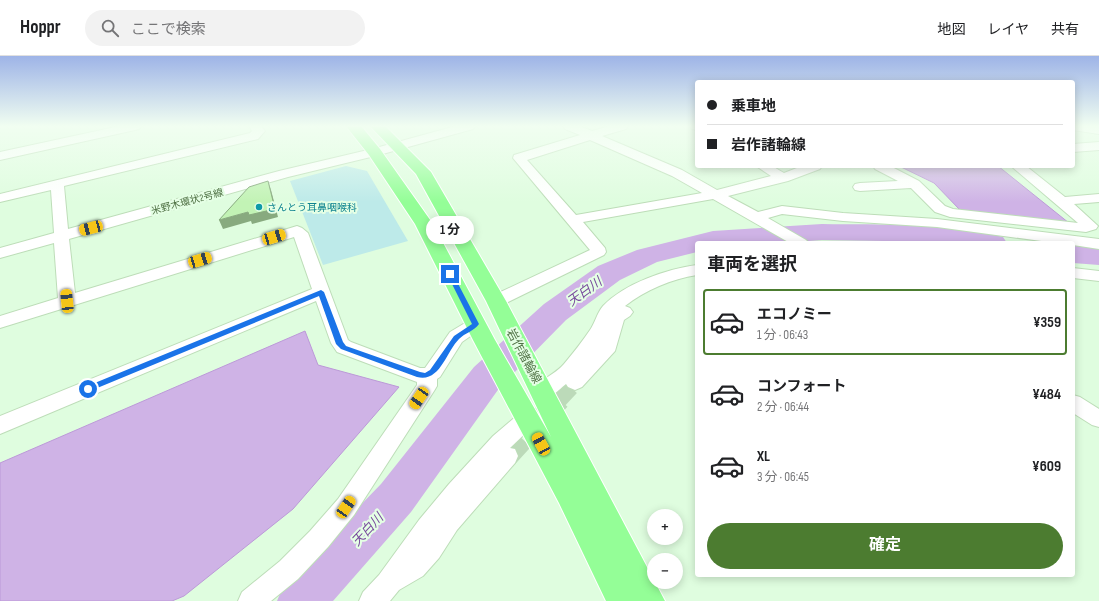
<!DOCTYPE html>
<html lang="ja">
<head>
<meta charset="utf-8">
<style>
	:root { --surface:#fff; --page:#f2f2f2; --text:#202124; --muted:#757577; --line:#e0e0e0; --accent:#4c7c30 }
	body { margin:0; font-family:"Sofia Sans Condensed","Noto Sans JP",sans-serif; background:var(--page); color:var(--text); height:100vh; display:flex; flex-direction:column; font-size:15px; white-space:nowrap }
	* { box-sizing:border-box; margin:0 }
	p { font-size:13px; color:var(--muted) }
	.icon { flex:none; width:22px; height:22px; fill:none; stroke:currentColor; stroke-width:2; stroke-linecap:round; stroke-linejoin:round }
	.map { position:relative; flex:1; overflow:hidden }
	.side { position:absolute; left:695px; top:185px; width:380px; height:336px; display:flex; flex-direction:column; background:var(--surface); border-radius:4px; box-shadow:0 2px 10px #0003 }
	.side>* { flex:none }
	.guide { position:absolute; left:695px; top:24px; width:380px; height:88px; border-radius:4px; box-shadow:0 2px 10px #0003; display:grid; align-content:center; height:88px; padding:0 12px; background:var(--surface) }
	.fabs { position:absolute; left:647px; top:453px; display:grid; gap:8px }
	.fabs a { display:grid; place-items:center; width:36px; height:36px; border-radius:50%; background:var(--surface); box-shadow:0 2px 10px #0003; font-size:20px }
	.end { position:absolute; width:18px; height:18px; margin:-9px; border:5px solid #1a73e8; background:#fff; box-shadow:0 0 0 2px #fff }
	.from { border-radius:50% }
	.bubble { position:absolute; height:28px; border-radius:14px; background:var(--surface); box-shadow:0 2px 10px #0003; font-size:13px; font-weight:700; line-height:28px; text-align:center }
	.car { position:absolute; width:12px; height:24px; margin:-12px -6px; border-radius:5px; box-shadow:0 0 3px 1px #0007; background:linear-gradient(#f5c518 24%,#345 0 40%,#f5c518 0 76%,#345 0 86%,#f5c518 0) }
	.guide b { display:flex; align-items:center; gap:14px; height:38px; font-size:15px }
	.guide b+b { border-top:1px solid var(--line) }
	.guide i { width:10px; height:10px; background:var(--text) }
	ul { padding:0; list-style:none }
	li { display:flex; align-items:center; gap:12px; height:66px; margin:0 8px 6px; padding:0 4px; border:2px solid transparent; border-radius:4px }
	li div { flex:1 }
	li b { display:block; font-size:15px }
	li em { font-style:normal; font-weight:700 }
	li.current { border-color:var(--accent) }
	li>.icon { width:36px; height:36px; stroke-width:1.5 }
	h2 { padding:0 12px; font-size:18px; line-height:48px }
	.cta { display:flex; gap:8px; margin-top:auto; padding:8px 12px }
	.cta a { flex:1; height:46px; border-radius:24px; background:var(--accent); color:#fff; font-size:16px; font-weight:700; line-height:46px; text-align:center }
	header { display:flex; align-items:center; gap:24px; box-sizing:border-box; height:56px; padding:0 20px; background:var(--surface); border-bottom:1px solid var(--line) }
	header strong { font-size:19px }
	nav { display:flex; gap:22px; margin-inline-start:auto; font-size:14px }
	.search { width:280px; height:36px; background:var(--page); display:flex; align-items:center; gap:10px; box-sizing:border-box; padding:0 14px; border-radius:22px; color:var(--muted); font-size:15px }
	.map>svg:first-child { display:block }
	.green { fill:#bdeae9 }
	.water { fill:#cfb3e6; stroke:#bc99d8 }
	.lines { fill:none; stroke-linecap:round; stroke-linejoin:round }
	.river { fill:#cfb3e6; fill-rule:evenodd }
	.minor-tunnel-far1 { stroke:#bcdab9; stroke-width:18; stroke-dasharray:18 9; stroke-linecap:butt }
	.minor-tunnel { stroke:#bcdab9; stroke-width:23; stroke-dasharray:23 12; stroke-linecap:butt }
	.minor-casing { stroke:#bdddb8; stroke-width:2 }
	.major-casing { stroke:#fff; stroke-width:2 }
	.minor { fill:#fff; fill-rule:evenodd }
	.major { fill:#94fe97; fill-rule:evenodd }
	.shaded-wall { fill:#88aa7f }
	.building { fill:#c2f3b5; stroke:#88aa7f }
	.route { fill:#1a73e8 }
	.culture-dot { fill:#0f9aa8; stroke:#e5ffe5; stroke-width:1.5 }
	.labels { text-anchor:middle; stroke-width:4; stroke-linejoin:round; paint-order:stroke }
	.far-street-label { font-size:10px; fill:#517346; stroke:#e5ffe5 }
	.far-culture-label { font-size:10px; fill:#0d838f; stroke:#e5ffe5; text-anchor:start }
	.street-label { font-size:12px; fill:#517346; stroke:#e5ffe5 }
	.water-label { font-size:13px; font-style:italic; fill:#77489c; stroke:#e5ffe5 }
</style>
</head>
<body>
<header>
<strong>Hoppr</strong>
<div class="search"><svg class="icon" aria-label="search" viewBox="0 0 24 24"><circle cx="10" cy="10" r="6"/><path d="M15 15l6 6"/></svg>ここで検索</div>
<nav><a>地図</a><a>レイヤ</a><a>共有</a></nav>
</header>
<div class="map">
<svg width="1099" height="545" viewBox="0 0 1099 545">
	<rect width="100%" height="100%" fill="#dffddf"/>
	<path class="green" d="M346,110l21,5 41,70 -85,24 -33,-84z"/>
	<path class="water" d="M899,110h99l71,57 -109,-13 -26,-27z
		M305,275l13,34 81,22 -106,122 -109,87 -12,5h-172v-138z"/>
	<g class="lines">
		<path class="river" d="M822,168c60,1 122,-2 181,13l4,6 -185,-3 -41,3h-84v9l-40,10 -37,18 -54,40 -66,67 -89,125 -78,89h-56l7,-17 97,-100 93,-117 70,-63 54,-38 39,-16 76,-19z
			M1073,189l26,2v18l-26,-2z"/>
		<path class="minor-tunnel-far1" d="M558,344l17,-18"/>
		<path class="minor-tunnel" d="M507,400l52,-57"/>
		<g class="minor-casing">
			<path id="minor" d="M120,70h21l-2,3 -4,1 -135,30v-8z
				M249,70h12l4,5 -7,8 -194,47 4,43 211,-58 93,-22 84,-23h19l-2,3 -94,26 -91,22 -219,62 6,54 222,-67 5,2 6,5 40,107 3,2 69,26h5l25,-36 20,-12 6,-2 6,2 3,4 -3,4 -20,14 -22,35 -3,2v7l-3,5 -80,124 -26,32 -30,32 -27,22h-33l4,-9 38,-31 30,-30 28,-32 79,-114v-3l-80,-30 -6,-9 -15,-42 -316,133v-18l312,-127 -18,-52 -294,91v-12l58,-18 -4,-55 -54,15v-10l54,-15 -3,-43 -51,12v-8l250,-61 2,-2z
				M563,70h16l13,5 18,-5h18l-2,3 -24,7 80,34 35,20 54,-14 -15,-10h16l12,7 18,-7h20l-2,3 -32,12 -60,15 30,16 24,-6 61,7 94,6 162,20v10l-26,-4v-2h-17l-119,-16 -94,-6 -61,-7 -14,4 38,22 3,3h-19l-77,-44 -130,23 22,26 1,4 -2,3 -102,50 -6,2 -6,-2 -3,-4 3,-4 100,-47 -77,-92 1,-3 66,-20 -15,-6zM590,84l82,36 30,17 -126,22 -49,-55z
				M690,70h7v4l-5,-1z
				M1073,70h26v8l-26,-4z
				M1099,86v8l-26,2v-8z
				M873,110h17l29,15 26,25 8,3 125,14 -67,-57h15l39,31 34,-3v8l-25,2 24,22 -2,3 -10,3 -136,-15 -15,-5 -24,-24 -51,3 -5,-1 -2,-3 2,-3 5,-1 38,-2 -23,-12z
				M697,209v10c-25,4 -52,15 -72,31l5,2 3,4 -3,4 -6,4 -9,31 -33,36 -7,3 -7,-3 -2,-3c-10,8 -18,18 -31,14l-3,-6c7,-13 23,-17 32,-28 9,-11 18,-22 26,-34 5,-7 7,-17 13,-24 22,-23 64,-37 94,-41z
				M1073,212l26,3v10l-26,-3z
				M1073,339l7,2 19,12v18l-7,-2 -19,-12z
				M527,355l7,2 3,6 -3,6 -24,23 5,1 3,7 -3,7 -58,67 -18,28 -16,18 -24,14 -9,11h-31l4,-9 16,-17 40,-55 30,-36 44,-48 27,-23z"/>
		</g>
		<g class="major-casing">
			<path id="major" d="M346,70h15l19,23 53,75 62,116 56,97 -65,-136 -70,-127 -46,-48h15l46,46 75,129 159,300h-59l-47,-98 -86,-163 -58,-116 -46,-69z"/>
		</g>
		<use href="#minor" class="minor"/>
		<use href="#major" class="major"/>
	</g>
	<path class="shaded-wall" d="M268,125l3,9 7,27 -26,7 -1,-3 -28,8 -4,-9 29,-8z"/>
	<path class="building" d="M268,125l7,28 -26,6 -1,-3 -29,8 30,-33z"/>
	<linearGradient id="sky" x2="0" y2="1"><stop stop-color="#9eb4e7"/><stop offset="0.48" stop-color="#f1fef1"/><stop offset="1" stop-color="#f1fef1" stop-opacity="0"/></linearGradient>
	<rect width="1099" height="146" fill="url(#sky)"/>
	<path class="route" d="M450,216l3,2 26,50c-5,7 -14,9 -20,15 -13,13 -19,44 -42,38l-76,-28 -5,-5 -17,-48 -229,95h-5l-1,-2 1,-2 236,-97 3,2 19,50 3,4 74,26 5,1 5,-3 24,-34 18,-12 -25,-50z"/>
	<circle class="culture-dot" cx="259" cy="151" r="4"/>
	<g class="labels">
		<g class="far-street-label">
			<text transform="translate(187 145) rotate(-15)" y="4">米野木環状2号線</text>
		</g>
		<g class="far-culture-label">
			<text x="267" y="155">さんとう耳鼻咽喉科</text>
		</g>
		<g class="street-label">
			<text transform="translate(524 300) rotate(62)" y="4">岩作諸輪線</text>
		</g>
		<g class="water-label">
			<text transform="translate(584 235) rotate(-36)" y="5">天白川</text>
			<text transform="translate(367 473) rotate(-47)" y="5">天白川</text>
		</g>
	</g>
</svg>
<div class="fabs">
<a>+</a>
<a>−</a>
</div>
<i class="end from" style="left:88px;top:333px"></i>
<i class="end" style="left:450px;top:218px"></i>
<div class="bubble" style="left:426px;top:160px;width:48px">1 分</div>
<i class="car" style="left:91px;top:172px;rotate:255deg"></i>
<i class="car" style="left:274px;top:181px;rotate:73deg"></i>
<i class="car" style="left:200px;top:204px;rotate:73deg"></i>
<i class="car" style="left:67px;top:245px;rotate:354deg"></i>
<i class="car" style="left:419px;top:342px;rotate:214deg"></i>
<i class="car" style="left:541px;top:388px;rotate:331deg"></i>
<i class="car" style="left:346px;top:451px;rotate:34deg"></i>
<div class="guide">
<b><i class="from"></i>乗車地</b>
<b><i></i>岩作諸輪線</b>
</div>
<section class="side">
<h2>車両を選択</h2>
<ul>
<li class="current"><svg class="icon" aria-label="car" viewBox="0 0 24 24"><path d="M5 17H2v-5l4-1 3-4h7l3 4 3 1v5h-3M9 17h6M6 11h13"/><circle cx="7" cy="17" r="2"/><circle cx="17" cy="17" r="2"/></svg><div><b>エコノミー</b><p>1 分 · 06:43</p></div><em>¥359</em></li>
<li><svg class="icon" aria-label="car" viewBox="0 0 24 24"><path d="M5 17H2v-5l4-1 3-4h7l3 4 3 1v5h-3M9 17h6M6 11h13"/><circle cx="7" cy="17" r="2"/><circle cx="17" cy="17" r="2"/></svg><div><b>コンフォート</b><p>2 分 · 06:44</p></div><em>¥484</em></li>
<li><svg class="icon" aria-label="car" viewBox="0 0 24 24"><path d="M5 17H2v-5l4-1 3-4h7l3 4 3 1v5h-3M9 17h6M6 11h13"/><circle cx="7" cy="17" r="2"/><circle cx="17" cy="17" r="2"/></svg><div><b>XL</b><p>3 分 · 06:45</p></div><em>¥609</em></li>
</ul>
<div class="cta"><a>確定</a></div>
</section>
</div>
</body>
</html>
